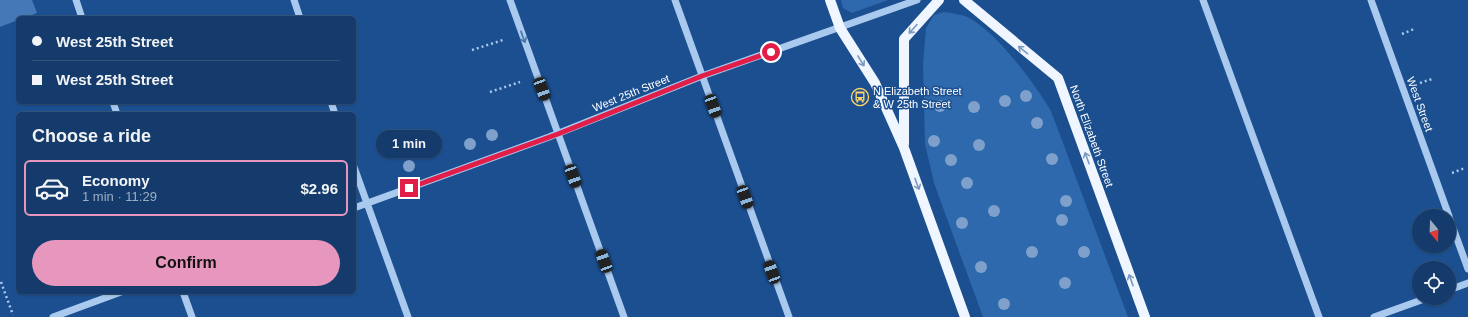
<!DOCTYPE html>
<html lang="en">
<head>
<meta charset="utf-8">
<style>
	:root { --surface:#143b6b; --page:#1d4271; --text:#f1f3f6; --muted:#9dadc1; --line:#33557e; --accent:#e797bd }
	body { margin:0; font-family:Helvetica,sans-serif; background:var(--page); color:var(--text); height:100vh; display:flex; flex-direction:column; font-size:15px; white-space:nowrap }
	* { box-sizing:border-box; margin:0 }
	p { font-size:13px; color:var(--muted) }
	.icon { flex:none; width:22px; height:22px; fill:none; stroke:currentColor; stroke-width:2; stroke-linecap:round; stroke-linejoin:round }
	.map { position:relative; flex:1; overflow:hidden }
	.details { position:absolute; left:16px; top:112px; width:340px; height:182px; display:flex; flex-direction:column; background:var(--surface); border-radius:6px; box-shadow:0 1px 3px #0004,0 0 0 1px var(--line) }
	.details>* { flex:none }
	.banner { position:absolute; left:16px; top:16px; width:340px; height:88px; border-radius:6px; box-shadow:0 1px 3px #0004,0 0 0 1px var(--line); display:grid; align-content:center; height:88px; padding:0 16px; background:var(--surface) }
	.needle { width:26px; rotate:161deg }
	.fabs { position:absolute; left:1412px; top:209px; display:grid; gap:8px }
	.fabs a { display:grid; place-items:center; width:44px; height:44px; border-radius:50%; background:var(--surface); box-shadow:0 1px 3px #0004,0 0 0 1px var(--line); font-size:20px }
	.end { position:absolute; width:18px; height:18px; margin:-9px; border:5px solid #e11d48; background:#fff; box-shadow:0 0 0 2px #fff }
	.from { border-radius:50% }
	.bubble { position:absolute; height:28px; border-radius:14px; background:var(--surface); box-shadow:0 1px 3px #0004,0 0 0 1px var(--line); font-size:13px; font-weight:700; line-height:28px; text-align:center }
	.car { position:absolute; width:12px; height:24px; margin:-12px -6px; border-radius:5px; box-shadow:0 0 3px 1px #0007; background:linear-gradient(#222 24%,#8ab4d8 0 40%,#222 0 76%,#8ab4d8 0 86%,#222 0) }
	.banner b { display:flex; align-items:center; gap:14px; height:38px; font-size:15px }
	.banner b+b { border-top:1px solid var(--line) }
	.banner i { width:10px; height:10px; background:var(--text) }
	ul { padding:0; list-style:none }
	li { display:flex; align-items:center; gap:12px; height:56px; margin:0 8px 6px; padding:0 8px; border:2px solid transparent; border-radius:6px }
	li div { flex:1 }
	li b { display:block; font-size:15px }
	li em { font-style:normal; font-weight:700 }
	li.selected { border-color:var(--accent) }
	li>.icon { width:36px; height:36px; stroke-width:1.5 }
	h2 { padding:0 16px; font-size:18px; line-height:48px }
	.button { display:flex; gap:8px; margin-top:auto; padding:8px 16px }
	.button a { flex:1; height:46px; border-radius:24px; background:var(--accent); color:#111; font-size:16px; font-weight:700; line-height:46px; text-align:center }
	.map>svg:first-child { display:block }
	.green { fill:#2e69ad }
	.building { fill:#4478b7 }
	.lines { fill:none; stroke-linecap:round; stroke-linejoin:round }
	.path { stroke:#a9c9ee; stroke-width:2.5; stroke-dasharray:2 3; stroke-linecap:butt }
	.minor { stroke:#a9c9ee; stroke-width:7 }
	.major { stroke:#f0f6ff; stroke-width:10 }
	.tree { fill:#7ea0ca }
	.oneway { stroke:#7b9ac1 }
	.oneway2 { stroke:#4674ac }
	.route { stroke:#e11d48; stroke-width:5 }
	.labels { text-anchor:middle; stroke-width:3; stroke-linejoin:round; paint-order:stroke }
	.poi-label { font-size:11px; fill:#fff; stroke:#1b4f8f; text-anchor:start }
	.street-label { font-size:11px; fill:#fff; stroke:#1b4f8f }
</style>
</head>
<body>
<div class="map">
<svg width="1468" height="317" viewBox="0 0 1468 317">
	<rect width="100%" height="100%" fill="#1b4f8f"/>
	<path class="green" d="M841,0h47l-36,13 -9,-5z
		M944,12c7,1 14,2 21,4 30,13 70,68 86,95l77,206h-145l-49,-134 -9,-39 -2,-79 3,-37 8,-13z"/>
	<path class="building" d="M0,0h32l5,13 -13,5h-6v2l-18,7z"/>
	<g class="lines">
		<path class="path" d="M1402,34l12,-5
			M472,50l31,-10
			M1420,83l12,-4
			M490,92l30,-10
			M1452,173l13,-5
			M1,282l12,33"/>
		<path class="minor" d="M76,0l6,18
			M294,0l6,18
			M510,0l114,317
			M675,0l114,317
			M1203,0l116,317
			M1371,0l78,216
			M113,102l4,12
			M331,102l4,12
			M354,167l54,150
			M354,208l195,-71 153,-61 215,-76
			M1449,217l19,52
			M1449,290l19,-7
			M183,292l9,25
			M53,317l68,-25
			M1374,317l53,-19"/>
		<path class="major" d="M830,0l10,28 35,55 29,65 61,169
			M964,0l94,78 87,239
			M904,144v-105l35,-39"/>
	</g>
	<g class="tree">
		<circle cx="1026" cy="96" r="6"/>
		<circle cx="1005" cy="101" r="6"/>
		<circle cx="940" cy="106" r="6"/>
		<circle cx="974" cy="107" r="6"/>
		<circle cx="1037" cy="123" r="6"/>
		<circle cx="492" cy="135" r="6"/>
		<circle cx="934" cy="141" r="6"/>
		<circle cx="470" cy="144" r="6"/>
		<circle cx="979" cy="145" r="6"/>
		<circle cx="1052" cy="159" r="6"/>
		<circle cx="951" cy="160" r="6"/>
		<circle cx="409" cy="166" r="6"/>
		<circle cx="967" cy="183" r="6"/>
		<circle cx="1066" cy="201" r="6"/>
		<circle cx="994" cy="211" r="6"/>
		<circle cx="1062" cy="220" r="6"/>
		<circle cx="962" cy="223" r="6"/>
		<circle cx="1032" cy="252" r="6"/>
		<circle cx="1084" cy="252" r="6"/>
		<circle cx="981" cy="267" r="6"/>
		<circle cx="1065" cy="283" r="6"/>
		<circle cx="1004" cy="304" r="6"/>
	</g>
	<defs><path id="oneway-shaft" d="M-6 0H5M1.5-3L5.5 0L1.5 3" fill="none" stroke-width="1.6" stroke-linecap="round" stroke-linejoin="round"/></defs>
	<g class="oneway">
		<use href="#oneway-shaft" transform="translate(913 29) rotate(132)"/>
		<use href="#oneway-shaft" transform="translate(1023 50) rotate(-141)"/>
		<use href="#oneway-shaft" transform="translate(861 61) rotate(58)"/>
		<use href="#oneway-shaft" transform="translate(1087 158) rotate(-110)"/>
		<use href="#oneway-shaft" transform="translate(917 184) rotate(70)"/>
		<use href="#oneway-shaft" transform="translate(1131 280) rotate(-110)"/>
	</g>
	<use class="oneway2" href="#oneway-shaft" transform="translate(523 37) rotate(70)"/>
	<g class="lines">
		<path class="route" d="M409,188l149,-54 144,-58 69,-24"/>
	</g>
	<defs>
		<g id="bus-ring" transform="scale(0.9)"><circle r="9.5" fill="#1b4f8f" stroke="#ffd166" stroke-width="1.5"/><path d="M-5-6H5V4H4V6H2V4H-2V6H-4V4H-5ZM-3.5-4V0h7V-4ZM-3.5 1.2v1.5H-2V1.2ZM2 1.2v1.5H3.5V1.2Z" fill="#ffd166"/></g>
	</defs>
	<g fill-rule="evenodd">
		<use href="#bus-ring" x="860" y="97"/>
	</g>
	<g class="labels">
		<g class="poi-label">
			<text x="873" y="95">N Elizabeth Street<tspan x="873" dy="13">&amp; W 25th Street</tspan></text>
		</g>
		<g class="street-label">
			<text transform="translate(631 93) rotate(-22)" y="4">West 25th Street</text>
			<text transform="translate(1420 104) rotate(70)" y="4">West Street</text>
			<text transform="translate(1092 136) rotate(70)" y="4">North Elizabeth Street</text>
		</g>
	</g>
</svg>
<div class="fabs">
<a><svg class="needle" viewBox="-14 -14 28 28"><path d="M0-13l5 13h-10z" fill="#e53935"/><path d="M0 13l5-13h-10z" fill="#9dadc1"/></svg></a>
<a><svg class="icon" aria-label="locate" viewBox="0 0 24 24"><circle cx="12" cy="12" r="6"/><path d="M12 2v4M12 18v4M2 12h4M18 12h4"/></svg></a>
</div>
<i class="end from" style="left:771px;top:52px"></i>
<i class="end" style="left:409px;top:188px"></i>
<div class="bubble" style="left:376px;top:130px;width:66px">1 min</div>
<i class="car" style="left:542px;top:89px;rotate:160deg"></i>
<i class="car" style="left:713px;top:106px;rotate:160deg"></i>
<i class="car" style="left:573px;top:176px;rotate:160deg"></i>
<i class="car" style="left:745px;top:197px;rotate:160deg"></i>
<i class="car" style="left:604px;top:261px;rotate:340deg"></i>
<i class="car" style="left:772px;top:272px;rotate:340deg"></i>
<div class="banner">
<b><i class="from"></i>West 25th Street</b>
<b><i></i>West 25th Street</b>
</div>
<section class="details">
<h2>Choose a ride</h2>
<ul>
<li class="selected"><svg class="icon" aria-label="car" viewBox="0 0 24 24"><path d="M5 17H2v-5l4-1 3-4h7l3 4 3 1v5h-3M9 17h6M6 11h13"/><circle cx="7" cy="17" r="2"/><circle cx="17" cy="17" r="2"/></svg><div><b>Economy</b><p>1 min · 11:29</p></div><em>$2.96</em></li>
</ul>
<div class="button"><a>Confirm</a></div>
</section>
</div>
</body>
</html>
